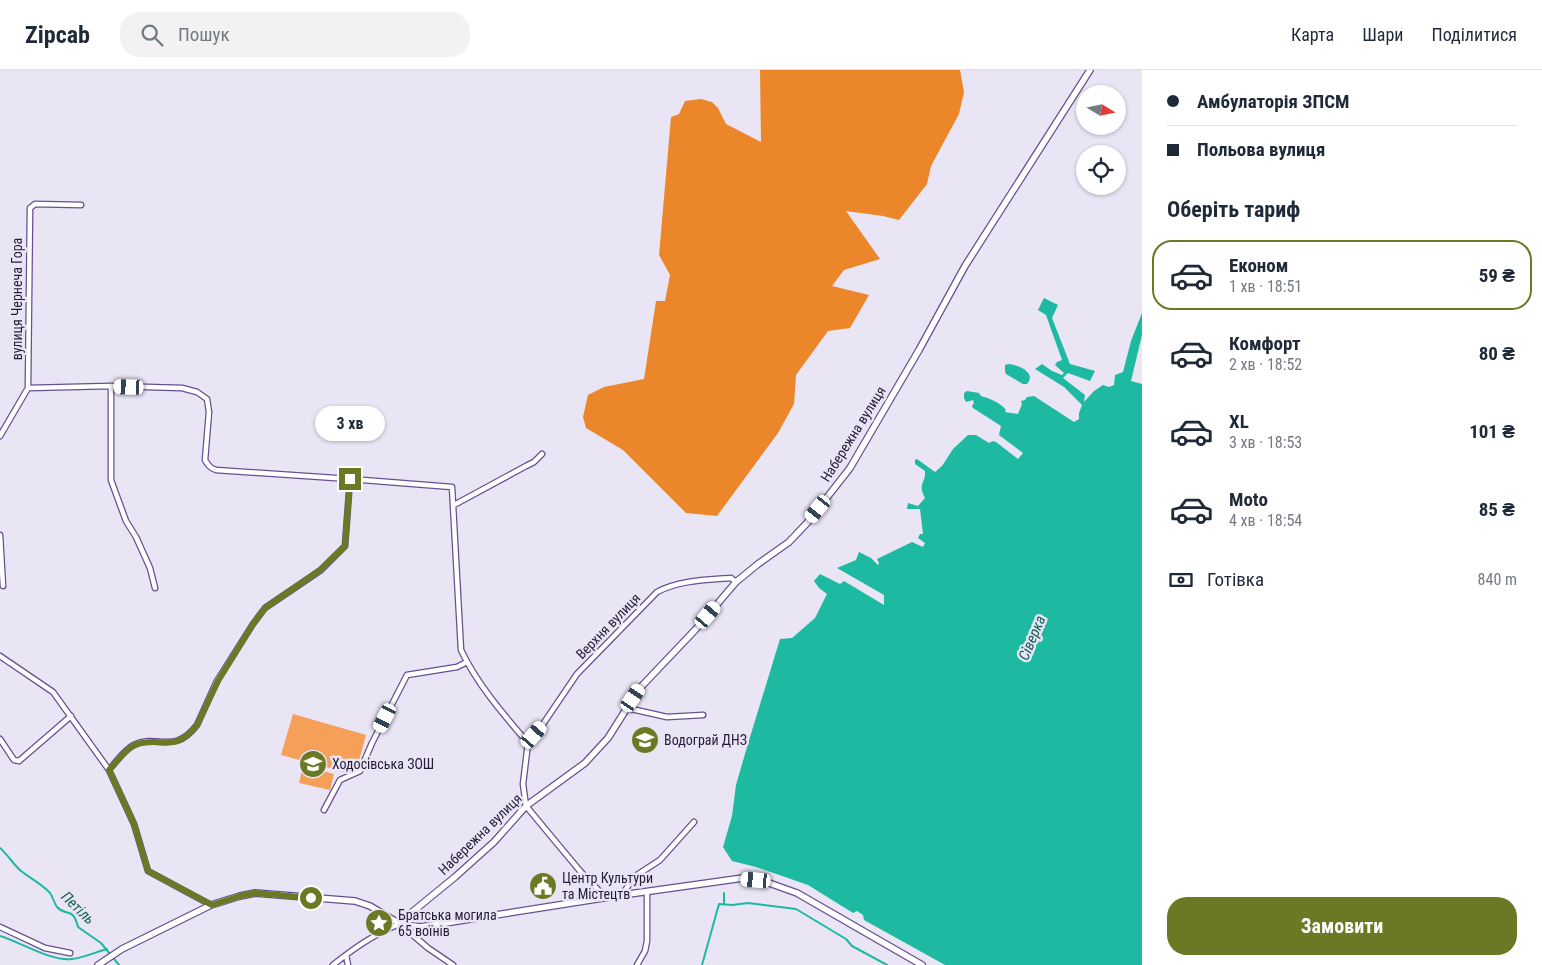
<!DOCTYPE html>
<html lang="uk">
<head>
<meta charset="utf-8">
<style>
	:root { --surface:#fff; --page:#f2f2f3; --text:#1f2937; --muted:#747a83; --line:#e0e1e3; --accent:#6b7925 }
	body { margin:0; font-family:"Roboto Condensed",sans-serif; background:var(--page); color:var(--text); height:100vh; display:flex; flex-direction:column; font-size:19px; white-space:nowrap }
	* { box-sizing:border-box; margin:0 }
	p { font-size:16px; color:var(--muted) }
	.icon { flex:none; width:28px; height:28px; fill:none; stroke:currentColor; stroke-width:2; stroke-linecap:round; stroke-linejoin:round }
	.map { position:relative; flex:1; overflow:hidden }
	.panel { display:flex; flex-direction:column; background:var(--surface); width:400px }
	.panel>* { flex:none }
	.top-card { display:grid; align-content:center; height:110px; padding:0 25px; background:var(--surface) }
	.needle { width:32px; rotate:100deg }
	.buttons { position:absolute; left:1076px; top:15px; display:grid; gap:10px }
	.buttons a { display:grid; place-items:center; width:50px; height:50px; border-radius:50%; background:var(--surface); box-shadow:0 1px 4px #0004; font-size:25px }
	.end { position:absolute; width:22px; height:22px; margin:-11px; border:6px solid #6b7925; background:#fff; box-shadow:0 0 0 2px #fff }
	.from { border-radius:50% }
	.bubble { position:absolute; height:35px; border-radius:18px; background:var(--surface); box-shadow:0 1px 4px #0004; font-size:16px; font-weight:700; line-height:35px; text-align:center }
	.car { position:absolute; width:15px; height:30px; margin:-15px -8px; border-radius:6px; box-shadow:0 0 4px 1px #0007; background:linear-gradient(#fff 24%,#345 0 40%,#fff 0 76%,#345 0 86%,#fff 0) }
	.top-card b { display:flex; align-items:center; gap:18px; height:48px; font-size:19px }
	.top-card b+b { border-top:1px solid var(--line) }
	.top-card i { width:12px; height:12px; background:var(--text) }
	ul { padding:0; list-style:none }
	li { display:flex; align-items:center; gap:15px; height:70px; margin:0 10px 8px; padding:0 15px; border:2px solid transparent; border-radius:20px }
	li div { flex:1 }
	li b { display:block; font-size:19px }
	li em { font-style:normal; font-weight:700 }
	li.active { border-color:var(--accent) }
	li>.icon { width:45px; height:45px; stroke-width:1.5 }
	h2 { padding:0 25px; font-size:22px; line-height:60px }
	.pay { display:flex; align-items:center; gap:12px; height:55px; padding:0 25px; font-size:19px }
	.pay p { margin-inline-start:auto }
	.action { display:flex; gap:10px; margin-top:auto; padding:10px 25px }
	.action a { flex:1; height:58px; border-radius:20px; background:var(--accent); color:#fff; font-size:20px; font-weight:700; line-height:58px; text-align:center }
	header { display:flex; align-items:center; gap:30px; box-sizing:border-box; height:70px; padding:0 25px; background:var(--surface); border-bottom:1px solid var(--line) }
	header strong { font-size:24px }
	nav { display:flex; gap:28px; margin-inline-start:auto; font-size:18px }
	.search { width:350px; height:45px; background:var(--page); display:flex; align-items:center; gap:12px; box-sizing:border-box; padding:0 18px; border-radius:20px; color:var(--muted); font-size:19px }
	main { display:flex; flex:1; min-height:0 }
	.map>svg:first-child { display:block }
	.green { fill:#f59f58 }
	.forest { fill:#eb872a }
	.water { fill:#1dbaa1 }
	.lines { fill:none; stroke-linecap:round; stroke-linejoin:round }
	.stream { stroke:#1dbaa1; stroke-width:2 }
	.minor-casing { stroke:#675092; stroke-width:7 }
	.tertiary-casing { stroke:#675092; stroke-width:8 }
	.minor { stroke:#fff; stroke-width:4.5 }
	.tertiary { stroke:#fff; stroke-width:5.5 }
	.route { stroke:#6b7925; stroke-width:6 }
	.labels { text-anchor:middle; stroke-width:5; stroke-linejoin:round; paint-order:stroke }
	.street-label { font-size:14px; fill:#251b37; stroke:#e9e5f5 }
	.poi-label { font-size:14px; fill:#251b37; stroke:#e9e5f5; text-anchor:start }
	.water-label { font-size:15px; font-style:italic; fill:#115f52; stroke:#e9e5f5 }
</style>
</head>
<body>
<header>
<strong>Zipcab</strong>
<div class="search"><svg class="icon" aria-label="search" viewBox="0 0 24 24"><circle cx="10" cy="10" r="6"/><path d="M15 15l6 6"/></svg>Пошук</div>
<nav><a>Карта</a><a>Шари</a><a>Поділитися</a></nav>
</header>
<main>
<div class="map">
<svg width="1142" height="895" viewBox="0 0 1142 895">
	<rect width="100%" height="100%" fill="#e9e5f5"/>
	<path class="green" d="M293,644l73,21 -11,40 -74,-20z
		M303,696l31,8 -4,16 -31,-7z"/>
	<path class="forest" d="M760,0h200l4,22 -5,22 -28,52 -4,18 -28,36 -16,-4 -37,-5 34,48 -36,11 -12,16 37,9 -19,33 -22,3 -32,44 -2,29 -16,29 -61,83 -31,-3 -63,-63 -37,-22 -3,-11 5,-22 16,-8 40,-8 12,-78h9l5,-26 -11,-20 12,-138 8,-3 6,-13 16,-2 11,3 6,6 8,16 35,18z"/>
	<path class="water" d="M1044,228l14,7 -6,13 18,46 25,7 -5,10 -22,-8 -5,5 22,17 -1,7 10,-11 9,-6 6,2 5,-2 1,-10 8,-3 8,-31 11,-28v22l-11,46 11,3v581h-197l-81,-45 -1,-5 -6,-4 -4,2 -45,-28 -52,-18 -24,-6 -9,-14 9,-31 4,-31 11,-38 33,-108 12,-1 23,-20 12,-24 -8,-6 -5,-7 6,-7 20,10 4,-3 40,24v-10l-47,-27 19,-8 3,-8 12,6 7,7 1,-2 -2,-4 35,-17 11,5 2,-4 -7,-5 2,-4h3l-3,-25h-13l1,-6 10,3 7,-8c-8,-15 1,-14 0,-27l-10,-7v-4l2,-1 18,13 7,-6 11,-17 15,-14h8l13,8 4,-2 3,1 22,17 5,-6 -24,-18 2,-9 -28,-18 -1,-2 2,-3 -1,-3 -7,2 -2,-4v-5l3,-2 12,2 2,3c8,2 20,7 25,14l-1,2 13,2 4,-10 -1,-3 4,-1 2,-3 7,-1 40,26 5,-3v-6l3,-8 -18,-18 -29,-18 7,-5 10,7 10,4 2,-2 -9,-8 2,-3 5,-2 -16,-45 -8,-5z
		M1009,294c10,1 28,9 18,20h-4l-17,-10 -1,-2v-7z"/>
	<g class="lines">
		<path class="stream" d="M0,778c8,7 13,16 21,23 9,7 21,13 29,22 3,4 4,10 7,14 9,10 16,-1 21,20l23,16 18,22
			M724,823v11
			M0,866c20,6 52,26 72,23 11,-1 24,-7 35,-10
			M702,895l17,-61 13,1 16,-2 48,6 50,30 6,7 35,19"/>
		<g class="minor-casing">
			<path id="minor" d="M111,316v94l15,41 10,16 14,31 5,20
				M28,318l83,-2 71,2 15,4 10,7 2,13 -4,48c3,5 5,8 11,10l134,9
				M0,366l28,-48 2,-180 5,-4 46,1
				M454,435l72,-39 8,-4 8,-8
				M0,465l3,51
				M0,586l53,36 56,78 25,54 14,47 63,34
				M627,638l40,9 36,-2
				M0,669l14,21 5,1 52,-45
				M528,673l13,-16 36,-53 80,-82c22,-12 50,-12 74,-14l5,4
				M109,700c7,-8 16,-21 25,-25 24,-12 39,11 63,-20l20,-44 36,-57 12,-16 56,-38 24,-24 5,-67 102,8 9,163c16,34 42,64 67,93l-5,41 3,22 54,65 26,27
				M324,740l16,-30 20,-9 12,-28 35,-68 50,-8 10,-5
				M622,825l12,-18 26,-17 34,-38
				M0,857l45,21 25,5
				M346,885l2,10
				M333,895c21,-17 42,-32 67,-41l28,24 25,17
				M637,895l8,-14 2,-10v-49"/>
		</g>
		<g class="tertiary-casing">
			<path id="tertiary" d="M400,854l11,-11 44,-36 39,-35 32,-36 59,-43 23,-25 31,-49 57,-60 40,-47 22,-18 31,-22 18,-19 43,-55 69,-118 46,-84 125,-196
				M98,895l24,-16 89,-44 29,-9 15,-3 100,8 15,5 30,18 20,3 202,-32 121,-17 26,5 28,10 125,72"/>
		</g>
		<use href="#minor" class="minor"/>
		<use href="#tertiary" class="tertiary"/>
	</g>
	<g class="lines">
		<path class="route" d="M311,828l-56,-5 -15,3 -28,9 -64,-34 -14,-47 -25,-54c8,-8 17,-22 26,-25 25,-10 39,10 62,-20l21,-44 35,-57 12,-16 55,-38 25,-24 5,-67"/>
	</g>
	<defs>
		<g id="school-disc" transform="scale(1.4375)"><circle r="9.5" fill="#6b7925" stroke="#e9e5f5"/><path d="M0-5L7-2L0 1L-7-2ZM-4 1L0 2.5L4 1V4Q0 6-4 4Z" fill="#fff"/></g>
		<g id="civic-disc" transform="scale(1.4375)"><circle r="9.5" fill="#6b7925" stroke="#e9e5f5"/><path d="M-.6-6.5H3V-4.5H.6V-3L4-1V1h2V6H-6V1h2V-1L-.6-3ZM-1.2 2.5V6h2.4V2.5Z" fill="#fff"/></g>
		<g id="sight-disc" transform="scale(1.4375)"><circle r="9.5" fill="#6b7925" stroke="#e9e5f5"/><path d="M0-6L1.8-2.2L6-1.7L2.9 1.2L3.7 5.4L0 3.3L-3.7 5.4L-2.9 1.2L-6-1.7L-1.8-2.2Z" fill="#fff"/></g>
	</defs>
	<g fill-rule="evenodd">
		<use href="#school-disc" x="645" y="670"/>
		<use href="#school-disc" x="313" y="694"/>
		<use href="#civic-disc" x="543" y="816"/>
		<use href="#sight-disc" x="379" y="853"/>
	</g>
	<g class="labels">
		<g class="street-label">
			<text transform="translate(17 229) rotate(-90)" y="5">вулиця Чернеча Гора</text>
			<text transform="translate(853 364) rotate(-58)" y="5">Набережна вулиця</text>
			<text transform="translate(608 556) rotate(-46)" y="5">Верхня вулиця</text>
			<text transform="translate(480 764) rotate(-44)" y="5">Набережна вулиця</text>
		</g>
		<g class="poi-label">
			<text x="664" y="675">Водограй ДНЗ</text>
			<text x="332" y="699">Ходосівська ЗОШ</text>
			<text x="562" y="813">Центр Культури<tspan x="562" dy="16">та Містецтв</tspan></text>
			<text x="398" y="850">Братська могила<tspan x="398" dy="16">65 воїнів</tspan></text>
		</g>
		<g class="water-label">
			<text transform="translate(1032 568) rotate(-67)" y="5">Сіверка</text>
			<text transform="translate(78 838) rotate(44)" y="5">Петіль</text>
		</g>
	</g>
</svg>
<div class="buttons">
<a><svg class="needle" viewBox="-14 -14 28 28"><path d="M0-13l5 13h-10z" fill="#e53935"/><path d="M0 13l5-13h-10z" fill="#747a83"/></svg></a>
<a><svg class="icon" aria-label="locate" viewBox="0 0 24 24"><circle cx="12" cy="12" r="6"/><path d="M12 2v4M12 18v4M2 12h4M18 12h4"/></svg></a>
</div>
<i class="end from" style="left:311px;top:828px"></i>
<i class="end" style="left:350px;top:409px"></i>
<div class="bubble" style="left:315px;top:336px;width:70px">3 хв</div>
<i class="car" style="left:129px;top:317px;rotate:272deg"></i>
<i class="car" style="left:818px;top:439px;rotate:219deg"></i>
<i class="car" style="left:708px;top:545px;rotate:40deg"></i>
<i class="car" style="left:633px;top:628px;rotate:34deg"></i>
<i class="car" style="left:385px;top:648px;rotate:207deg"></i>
<i class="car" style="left:534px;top:665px;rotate:41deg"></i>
<i class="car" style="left:756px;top:810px;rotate:275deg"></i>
</div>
<section class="panel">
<div class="top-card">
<b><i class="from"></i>Амбулаторія ЗПСМ</b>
<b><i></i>Польова вулиця</b>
</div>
<h2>Оберіть тариф</h2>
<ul>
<li class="active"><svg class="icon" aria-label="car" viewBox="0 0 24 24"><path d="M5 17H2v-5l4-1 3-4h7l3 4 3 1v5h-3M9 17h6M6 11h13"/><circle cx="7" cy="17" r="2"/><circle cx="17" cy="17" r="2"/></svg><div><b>Економ</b><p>1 хв · 18:51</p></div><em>59 ₴</em></li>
<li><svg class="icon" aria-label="car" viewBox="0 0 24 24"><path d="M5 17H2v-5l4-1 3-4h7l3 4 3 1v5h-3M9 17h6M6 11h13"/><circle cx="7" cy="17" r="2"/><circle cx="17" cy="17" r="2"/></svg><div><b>Комфорт</b><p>2 хв · 18:52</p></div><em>80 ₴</em></li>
<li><svg class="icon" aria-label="car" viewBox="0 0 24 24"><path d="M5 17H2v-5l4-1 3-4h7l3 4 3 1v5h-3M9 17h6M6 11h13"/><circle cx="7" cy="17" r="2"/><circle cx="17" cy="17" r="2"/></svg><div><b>XL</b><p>3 хв · 18:53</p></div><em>101 ₴</em></li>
<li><svg class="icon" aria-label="car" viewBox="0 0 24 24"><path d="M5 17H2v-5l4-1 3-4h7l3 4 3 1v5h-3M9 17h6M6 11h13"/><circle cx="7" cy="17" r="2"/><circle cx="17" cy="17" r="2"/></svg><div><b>Moto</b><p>4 хв · 18:54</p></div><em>85 ₴</em></li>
</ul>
<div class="pay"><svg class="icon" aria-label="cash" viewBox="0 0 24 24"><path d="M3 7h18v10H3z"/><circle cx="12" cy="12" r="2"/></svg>Готівка<p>840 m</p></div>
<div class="action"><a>Замовити</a></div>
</section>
</main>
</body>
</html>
